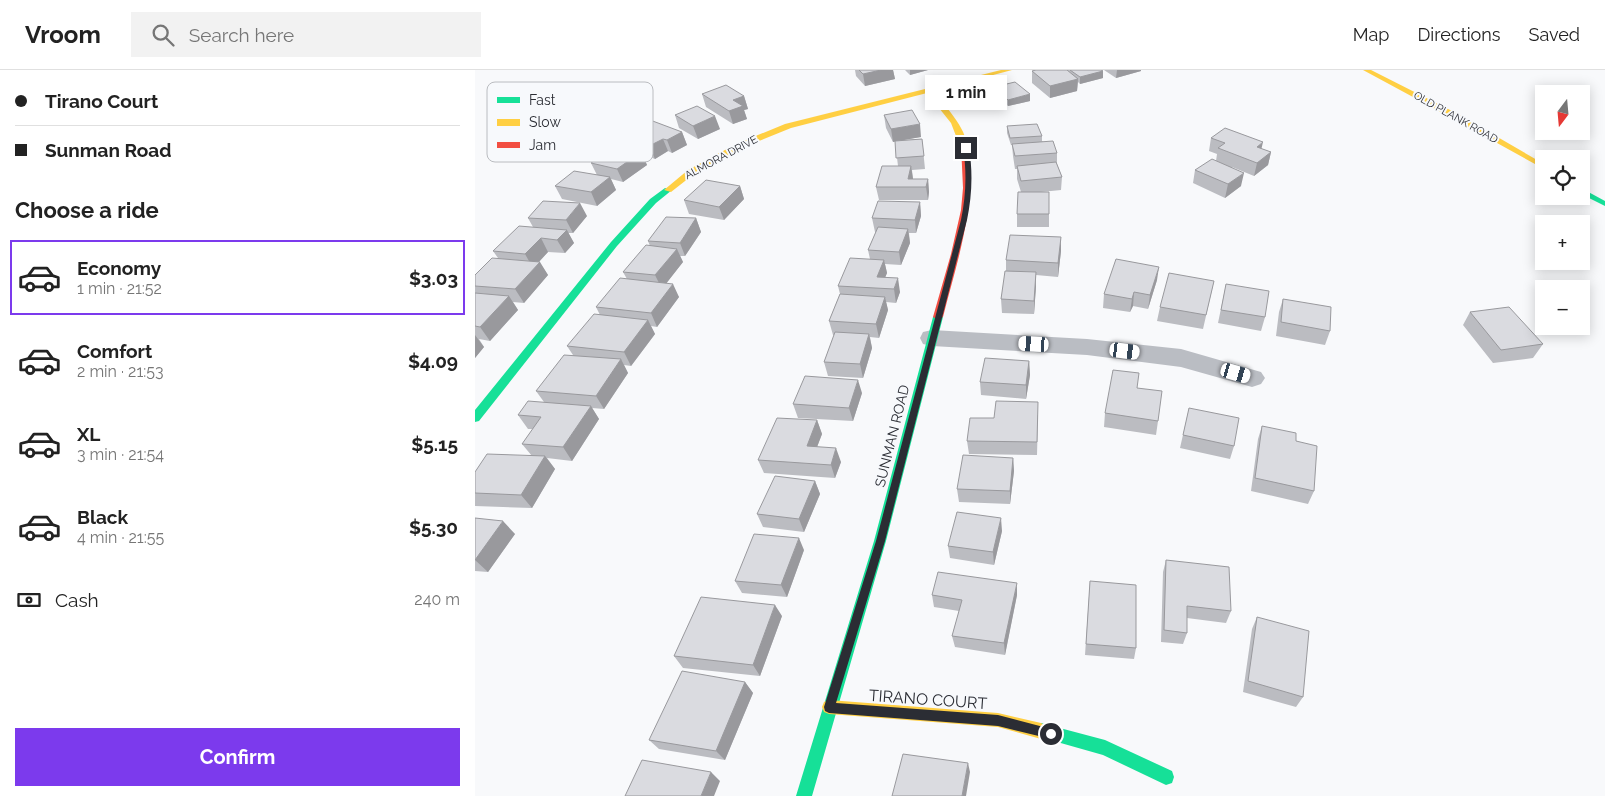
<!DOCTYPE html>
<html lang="en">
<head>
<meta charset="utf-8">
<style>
	:root { --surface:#fff; --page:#f2f2f2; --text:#222; --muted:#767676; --line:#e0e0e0; --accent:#7c3aed }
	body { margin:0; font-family:Raleway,sans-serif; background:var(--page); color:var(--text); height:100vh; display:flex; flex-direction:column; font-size:19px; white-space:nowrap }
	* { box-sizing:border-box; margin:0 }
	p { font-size:16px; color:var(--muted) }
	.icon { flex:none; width:28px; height:28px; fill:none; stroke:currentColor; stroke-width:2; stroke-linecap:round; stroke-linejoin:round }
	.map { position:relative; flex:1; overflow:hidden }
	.drawer { display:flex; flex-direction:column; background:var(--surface); width:475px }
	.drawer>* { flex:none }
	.hud { display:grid; align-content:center; height:110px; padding:0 15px; background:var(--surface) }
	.needle { width:32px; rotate:196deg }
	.controls { position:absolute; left:1060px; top:15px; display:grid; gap:10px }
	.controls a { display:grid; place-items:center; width:55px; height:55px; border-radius:0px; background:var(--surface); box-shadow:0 2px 12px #0003; font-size:25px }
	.end { position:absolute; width:22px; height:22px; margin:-11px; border:6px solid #2b2d34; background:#fff; box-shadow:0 0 0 2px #fff }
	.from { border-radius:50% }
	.bubble { position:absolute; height:35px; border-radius:0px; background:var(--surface); box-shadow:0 2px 12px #0003; font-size:16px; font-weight:700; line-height:35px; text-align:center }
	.car { position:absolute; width:15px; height:30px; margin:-15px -8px; border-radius:6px; box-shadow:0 0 4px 1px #0007; background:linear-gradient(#fff 24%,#345 0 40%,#fff 0 76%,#345 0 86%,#fff 0) }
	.hud b { display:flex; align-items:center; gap:18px; height:48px; font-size:19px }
	.hud b+b { border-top:1px solid var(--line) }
	.hud i { width:12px; height:12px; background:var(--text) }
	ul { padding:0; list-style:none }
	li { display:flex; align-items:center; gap:15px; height:75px; margin:0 10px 8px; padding:0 5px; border:2px solid transparent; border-radius:0px }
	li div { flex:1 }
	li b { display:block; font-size:19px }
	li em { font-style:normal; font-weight:700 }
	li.current { border-color:var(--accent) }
	li>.icon { width:45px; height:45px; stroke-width:1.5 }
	h2 { padding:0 15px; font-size:22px; line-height:60px }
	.pay { display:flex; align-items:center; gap:12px; height:55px; padding:0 15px; font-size:19px }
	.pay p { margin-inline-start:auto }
	.action { display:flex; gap:10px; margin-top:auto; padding:10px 15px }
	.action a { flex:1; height:58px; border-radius:0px; background:var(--accent); color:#fff; font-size:20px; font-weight:700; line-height:58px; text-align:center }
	header { display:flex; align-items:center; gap:30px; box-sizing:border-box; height:70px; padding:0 25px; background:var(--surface); border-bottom:1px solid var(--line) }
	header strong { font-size:24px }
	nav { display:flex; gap:28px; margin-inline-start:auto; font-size:18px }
	.search { width:350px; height:45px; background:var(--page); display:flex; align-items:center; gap:12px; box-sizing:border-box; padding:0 18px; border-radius:0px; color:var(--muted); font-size:19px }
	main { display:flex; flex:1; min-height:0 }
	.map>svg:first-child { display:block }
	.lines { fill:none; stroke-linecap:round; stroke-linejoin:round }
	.street { fill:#babdc3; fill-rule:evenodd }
	.fast { fill:#16e098; fill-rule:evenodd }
	.slow { fill:#ffcf43; fill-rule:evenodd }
	.jam { fill:#f24e42; fill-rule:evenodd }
	.wall { fill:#bbbcc1 }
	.shaded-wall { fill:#99999d }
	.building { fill:#dadbe0; stroke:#99999d }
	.route { fill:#2b2d34 }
	.labels { text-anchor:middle; stroke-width:4; stroke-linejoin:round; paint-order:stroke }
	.far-street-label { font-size:11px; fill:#2b2d34; stroke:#f7f9fc }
	.street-label { font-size:14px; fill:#2b2d34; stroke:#f7f9fc }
	.near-street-label { font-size:16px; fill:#2b2d34; stroke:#f7f9fc }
	.key { fill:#f7f9fc; stroke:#babcc0; stroke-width:1 }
	.key-label { font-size:14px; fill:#2b2d34 }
</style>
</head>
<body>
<header>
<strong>Vroom</strong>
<div class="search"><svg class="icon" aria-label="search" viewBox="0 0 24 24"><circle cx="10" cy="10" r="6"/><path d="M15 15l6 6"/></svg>Search here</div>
<nav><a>Map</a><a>Directions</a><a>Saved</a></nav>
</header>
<main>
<section class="drawer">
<div class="hud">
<b><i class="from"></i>Tirano Court</b>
<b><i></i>Sunman Road</b>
</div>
<h2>Choose a ride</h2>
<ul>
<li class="current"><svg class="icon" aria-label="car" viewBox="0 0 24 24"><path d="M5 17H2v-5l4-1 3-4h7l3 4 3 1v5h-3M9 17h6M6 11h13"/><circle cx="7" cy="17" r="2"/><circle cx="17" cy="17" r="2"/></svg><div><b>Economy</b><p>1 min · 21:52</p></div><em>$3.03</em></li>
<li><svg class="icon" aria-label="car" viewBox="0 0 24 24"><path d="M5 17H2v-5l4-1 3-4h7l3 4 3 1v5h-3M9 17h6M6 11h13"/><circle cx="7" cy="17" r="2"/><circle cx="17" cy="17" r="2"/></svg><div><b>Comfort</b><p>2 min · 21:53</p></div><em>$4.09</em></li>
<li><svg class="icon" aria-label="car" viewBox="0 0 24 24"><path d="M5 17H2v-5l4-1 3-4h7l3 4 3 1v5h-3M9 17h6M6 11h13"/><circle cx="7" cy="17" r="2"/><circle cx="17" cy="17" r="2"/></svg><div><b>XL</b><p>3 min · 21:54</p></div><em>$5.15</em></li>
<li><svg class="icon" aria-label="car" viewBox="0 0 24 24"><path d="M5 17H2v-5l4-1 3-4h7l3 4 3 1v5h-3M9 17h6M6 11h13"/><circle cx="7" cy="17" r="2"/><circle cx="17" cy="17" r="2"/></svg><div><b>Black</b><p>4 min · 21:55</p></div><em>$5.30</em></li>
</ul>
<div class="pay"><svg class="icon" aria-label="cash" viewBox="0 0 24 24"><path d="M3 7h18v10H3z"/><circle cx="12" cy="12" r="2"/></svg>Cash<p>240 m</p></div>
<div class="action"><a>Confirm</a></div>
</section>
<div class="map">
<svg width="1130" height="726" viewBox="0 0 1130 726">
	<rect width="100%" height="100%" fill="#f8f9fb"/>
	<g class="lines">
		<path class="street" d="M457,260l155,9 94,10 80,23 4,6 -4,6 -9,3 -71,-20 -94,-12 -155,-9 -9,-2 -3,-6 3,-6z"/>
		<path class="fast" d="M190,118l7,2 -16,13 -39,43 -138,175 -4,1v-12l136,-168 39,-43z
			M1106,118l24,13v5l-24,-12z
			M463,244l5,3 -57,224 -74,255h-16l78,-255 59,-224z
			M566,653l64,17 67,31 2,6 -2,6 -6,2 -63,-30 -67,-19 -3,-5 3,-5z"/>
		<path class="slow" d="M526,0h11l-79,21c11,13 36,40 34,58h-6l-10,-26 -24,-30 -136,35 -49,20 -48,26 -23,18 -7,-2 24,-20 48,-26 49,-20z
			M888,0h8l85,43 88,51v5l-94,-52z
			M354,630l169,13 43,10 5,3 3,5 -3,5 -5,3 -43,-12 -169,-13 -5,-2 -2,-5 2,-5z"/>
		<path class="jam" d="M486,75l7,2c9,59 -11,114 -25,170l-5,3 -5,-3 18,-63 10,-44 2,-22z"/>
	</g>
	<path class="wall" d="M380,0h38l2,9 -30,7 -9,-10z
		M430,0h23l-18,5z
		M592,0h34l2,1v7l-23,6 -2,-2 -1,9 -27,7 -18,-15v-12z
		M629,0h37v1l-25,7z
		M519,17l36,14 -22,5 -14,-12z
		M61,21l6,12 -12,23 -34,3 -7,-13z
		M101,23l33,8 3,6 -16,6 -17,-14z
		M227,24l42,2 4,13 -4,1 3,9 -14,5 -27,-17z
		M200,45l45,14 -22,10 -19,-11z
		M409,45l37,22 -20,3 21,-1 3,30 -13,1 1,9h15l1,13 -1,8h-49l-3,-13 22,-21 -3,-25 -2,1 -7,-14z
		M532,56l35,10v5l15,12v11l5,13 -1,13 -20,2h8v35h-32v-13l4,-22 -4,-13v-10h-2l-2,-13 -1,-11h-1l-4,-12z
		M207,62l5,13 -15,8 -4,-2 -13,8 -13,-5 5,11 -24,17 -12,-3 5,11 -19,16 -35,-7 -7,-13 42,-11 -6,-12 40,-14 -4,-1 -6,-13z
		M736,68l51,11 9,3 -3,13 -14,11 -22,-9 9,19 -16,12 -32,-15 2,-13 21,-9 1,-7 -8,-3z
		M265,116l4,13 -20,21 -35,-6 -5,-14z
		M445,132l1,14 -5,17h-7l1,10 -9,22 -16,-1 2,9 -2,4 15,15 -4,11 -10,-1 2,8 -9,28 -9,-1 2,11 -9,30 -35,-2 -4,-14 10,-27h-1l-4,-14 11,-27 -2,-8 32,-27 -2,-9 8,-18h-1l-3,-14z
		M112,146l-14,17h-5l6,10 -9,10 -17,-1 -9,10 9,13 -24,28 -11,-1 5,8 -28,31 -11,-2 5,8 -9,11v-83l23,-17 -5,-7 40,-24 -5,-9z
		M221,148l5,14 -16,24h-5l3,6 -17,21 13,14 -22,30 -6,-1 4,8 -24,32 -7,-1 4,8 -24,36 -12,-1 7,11 -27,42 -25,-3 8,11 -23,39 -57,-2v-34l57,-16 -10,-12 11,-15h-5l-10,-14 26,-13 -8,-11 37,-36 -6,-9 33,-31 -4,-8 31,-28 -4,-7 27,-26 -2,-5z
		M586,167v14l-3,26 -22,-2v11l-2,28 -32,-1 -1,-14 5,-28v-11z
		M682,210l-9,29 -15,-3 -3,6 -27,-4 1,-14z
		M739,211l-11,48 -46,-8 3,-14z
		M751,214l39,33 -4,14 -43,-8z
		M808,229l47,32 -5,14 -49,-9 3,-24z
		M995,242l73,32 -10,14 -40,5 -30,-38z
		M554,291l1,14 -4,24 -45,-4 -1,-13z
		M662,318l21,33 -2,14 -52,-8 1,-14z
		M387,323l-9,28 -55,-3 -5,-14z
		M714,338l45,38 -4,13 -50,-11z
		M563,345l-1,40 -68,-1 -2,-13z
		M342,350l5,14 -5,13 24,15 -6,16 -71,-5 -6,-13z
		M787,356l34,15 18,50 -6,13 -57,-13 7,-52z
		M538,388l1,13 -4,33 -51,-2 -2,-13z
		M340,411l5,13 -16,38 -41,-5 -6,-13z
		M0,448l40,16 -27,38 -13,-1z
		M527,461l-8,34 -44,-7 -2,-12z
		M329,480l-17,47 -45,-4 -7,-12z
		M691,490l65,51 -5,12 -39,-5v15l-4,11 -22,-2 2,-70z
		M615,511l46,67 -2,11 -49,-4z
		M457,525h85l-12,60 -50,-8 -3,-11 7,-25 -25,-4z
		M307,546l-22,60 -77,-8 -9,-12z
		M782,547l46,80 -7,10 -53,-15 9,-63z
		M270,612l8,11 -28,67 -66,-11 -10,-9z"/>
	<path class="shaded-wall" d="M406,0h12l2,9 -30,7 -2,-12z
		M435,0h18l-18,5z
		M642,0h24v1l-25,7z
		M628,1v7l-23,6v-7z
		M603,9l-1,12 -27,7v-12z
		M61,21l6,12 -12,23 -7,-13z
		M555,24v7l-22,5v-6z
		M269,26l4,13 -4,1 3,9 -14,5 -4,-13 4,-11z
		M134,31l3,6 -16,6 -3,-7z
		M240,46l5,13 -22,10 -5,-13z
		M445,54l1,13 -28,5 -2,-13z
		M207,62l5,13 -15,8 -5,-13z
		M188,69l5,12 -13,8 -6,-13z
		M788,72l-3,13 -3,-8z
		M166,82l6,13 -24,17 -6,-13z
		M796,82l-3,13 -14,11 3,-13z
		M436,96l2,13h-5z
		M769,103l-3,13 -16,12 3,-14z
		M135,107l6,13 -19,16 -6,-14z
		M453,109l1,13 -1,8 -2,-13z
		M265,116l4,13 -20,21 -5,-13z
		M445,132l1,14 -5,17 -1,-13z
		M105,133l7,13 -14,17 -7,-13z
		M221,148l5,14 -16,24 -5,-13z
		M433,159l2,14 -9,22 -2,-13z
		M92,160l7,13 -9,10 -8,-13z
		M586,167v14l-3,26v-14z
		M66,168l7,14 -15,16 -8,-14z
		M202,179l6,13 -21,27 -7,-14z
		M409,190l3,13 -6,15 -4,-11z
		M65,192l8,13 -24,28 -9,-14z
		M684,197l-2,13 -9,29 2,-14z
		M561,202v14l-2,28v-13z
		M423,208l2,14 -4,11 -2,-14z
		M198,214l6,13 -22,30 -6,-14z
		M659,222l-1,14 -3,6 2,-13z
		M34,226l9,14 -28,31 -10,-14z
		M410,227l3,13 -9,28 -3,-14z
		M173,250l7,14 -24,32 -7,-14z
		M394,264l3,14 -9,30 -3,-14z
		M0,265l9,12 -9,11z
		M146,289l7,14 -24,36 -8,-13z
		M554,291l1,14 -4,24v-14z
		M383,310l4,13 -9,28 -4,-13z
		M116,336l8,13 -27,42 -9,-14z
		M342,350l5,14 -10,26 -5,-14z
		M361,378l5,14 -6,16 -4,-13z
		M70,386l10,13 -23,39 -11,-13z
		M538,388l1,13 -4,33v-13z
		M340,411l5,13 -16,38 -5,-13z
		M526,448l1,13 -8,34 -1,-13z
		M28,451l12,13 -27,38 -13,-12z
		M324,468l5,12 -17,47 -6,-12z
		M542,513v12l-12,60 -1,-12z
		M300,535l7,11 -22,60 -7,-11z
		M270,612l8,11 -28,67 -9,-9z
		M493,693l2,9 -4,24h-4z
		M236,702l9,9 -6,15h-13z"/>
	<path class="building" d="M384,0h22l-18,4z
		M561,0h31l11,9 -28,7 -18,-15z
		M595,0h31l2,1 -23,6z
		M540,12l15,12 -22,6 -14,-13z
		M251,15l18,11 -11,4 10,6 -14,5 -27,-17z
		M222,36l18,10 -22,10 -18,-11z
		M437,40l8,14 -29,5 -7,-14z
		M175,50l32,12 -15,8 -4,-1 -14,7 -28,-11z
		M562,54l5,12 -32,2 -3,-12z
		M750,58l38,14 -6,5 14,5 -14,11 -39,-15 7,-5 -14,-5z
		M447,69l2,17 -28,2 -1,-17z
		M578,71l4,12 -42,3 -3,-12z
		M141,76l25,6 -24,17 -26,-6z
		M737,89l32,14 -16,11 -33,-14z
		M581,92l6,15 -41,4 -4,-15z
		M407,96h29l-3,13h20l-2,8h-50z
		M99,101l36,6 -19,15 -36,-6z
		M231,110l34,6 -21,21 -35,-7z
		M543,122h31v22h-32z
		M68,131l37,2 -14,17 -38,-2z
		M403,131l42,1 -5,18 -43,-2z
		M191,147l30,1 -16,25 -32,-2z
		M44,156l48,4 -10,10 -16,-2 -16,16 -32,-3z
		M403,157l30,2 -9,23 -31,-2z
		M535,165l51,2 -3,26 -52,-3z
		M171,175l31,4 -22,26 -32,-3z
		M17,188l48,4 -25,27 -40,-3v-11z
		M375,188l34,2 -7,17 21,1 -4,11 -56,-3z
		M641,189l43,8 -9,28 -16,-3 -2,7 -28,-5z
		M530,201l31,1 -2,29 -33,-2z
		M694,203l45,8 -8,34 -46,-8z
		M145,208l53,6 -22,29 -55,-6z
		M751,214l43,7 -4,26 -44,-7z
		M0,223l34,3 -29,31 -5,-1z
		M365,224l45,3 -9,27 -47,-3z
		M808,229l48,8 -1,24 -49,-9z
		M1034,237l34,37 -42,6 -31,-38z
		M119,244l54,6 -24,32 -57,-6z
		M360,262l34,2 -9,30 -36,-2z
		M89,285l57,4 -25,37 -60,-5z
		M510,288l44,3 -3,24 -46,-3z
		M638,300l26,3 -2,15 25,3 -4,30 -53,-8z
		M330,306l53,4 -9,28 -56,-4z
		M53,331l63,5 -28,41 -41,-3 19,-27 -23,-2z
		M521,331l42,1 -1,40 -70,-1 3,-23h24z
		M714,338l50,10 -5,28 -51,-11z
		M302,348l40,2 -10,26 29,2 -5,17 -73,-5z
		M787,356l34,7v8l21,5 -3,45 -59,-13z
		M12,384l58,2 -24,39 -46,-2v-21z
		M488,385l50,3 -3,33 -53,-2z
		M300,406l40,5 -16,38 -42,-5z
		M482,442l44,6 -8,34 -45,-6z
		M0,448l28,3 -28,39z
		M279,464l45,4 -18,47 -46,-4z
		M691,490l63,7 2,44 -44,-5v27l-23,-3z
		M463,502l79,11 -13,60 -52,-7 10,-36 -30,-5z
		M615,511l46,4v63l-50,-4z
		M226,527l74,8 -22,60 -79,-9z
		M782,547l52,14 -6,66 -55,-16z
		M207,601l63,11 -29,69 -67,-11z
		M428,684l65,9 -6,33h-70z
		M167,690l69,12 -10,24h-76z"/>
	<path class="route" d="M491,76l3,2c4,24 3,48 -2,72l-82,321 -49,162 162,12 57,15 2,4 -2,4 -4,1 -53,-13 -169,-13 -4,-2 -1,-4 52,-166 85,-321c5,-24 6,-48 2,-72z"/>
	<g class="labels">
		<g class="far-street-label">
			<text transform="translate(981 47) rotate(29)" y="4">OLD PLANK ROAD</text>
			<text transform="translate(246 87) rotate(-28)" y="4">ALMORA DRIVE</text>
		</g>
		<g class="street-label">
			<text transform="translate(417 366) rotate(-76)" y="5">SUNMAN ROAD</text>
		</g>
		<g class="near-street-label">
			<text transform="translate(453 629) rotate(4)" y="6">TIRANO COURT</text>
		</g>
	</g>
	<rect x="12" y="12" width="166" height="80" rx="8" class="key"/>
	<rect x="22" y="27" width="23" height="6" fill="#16e098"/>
	<rect x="22" y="49" width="23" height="7" fill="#ffcf43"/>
	<rect x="22" y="72" width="23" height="6" fill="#f24e42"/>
	<g class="key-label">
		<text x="54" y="35">Fast</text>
		<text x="54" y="57">Slow</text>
		<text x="54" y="80">Jam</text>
	</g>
</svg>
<div class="controls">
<a><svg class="needle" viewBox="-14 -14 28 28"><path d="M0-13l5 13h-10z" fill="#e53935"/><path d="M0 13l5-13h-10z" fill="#767676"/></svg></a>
<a><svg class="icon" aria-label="locate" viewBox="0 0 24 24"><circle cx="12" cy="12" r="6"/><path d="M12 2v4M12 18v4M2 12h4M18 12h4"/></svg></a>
<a>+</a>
<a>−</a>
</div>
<i class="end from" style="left:576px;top:664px"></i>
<i class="end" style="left:491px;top:78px"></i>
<div class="bubble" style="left:450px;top:5px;width:82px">1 min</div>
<i class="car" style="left:559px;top:274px;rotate:273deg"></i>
<i class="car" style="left:650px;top:281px;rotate:97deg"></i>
<i class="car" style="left:761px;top:303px;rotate:106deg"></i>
</div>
</main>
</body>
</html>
